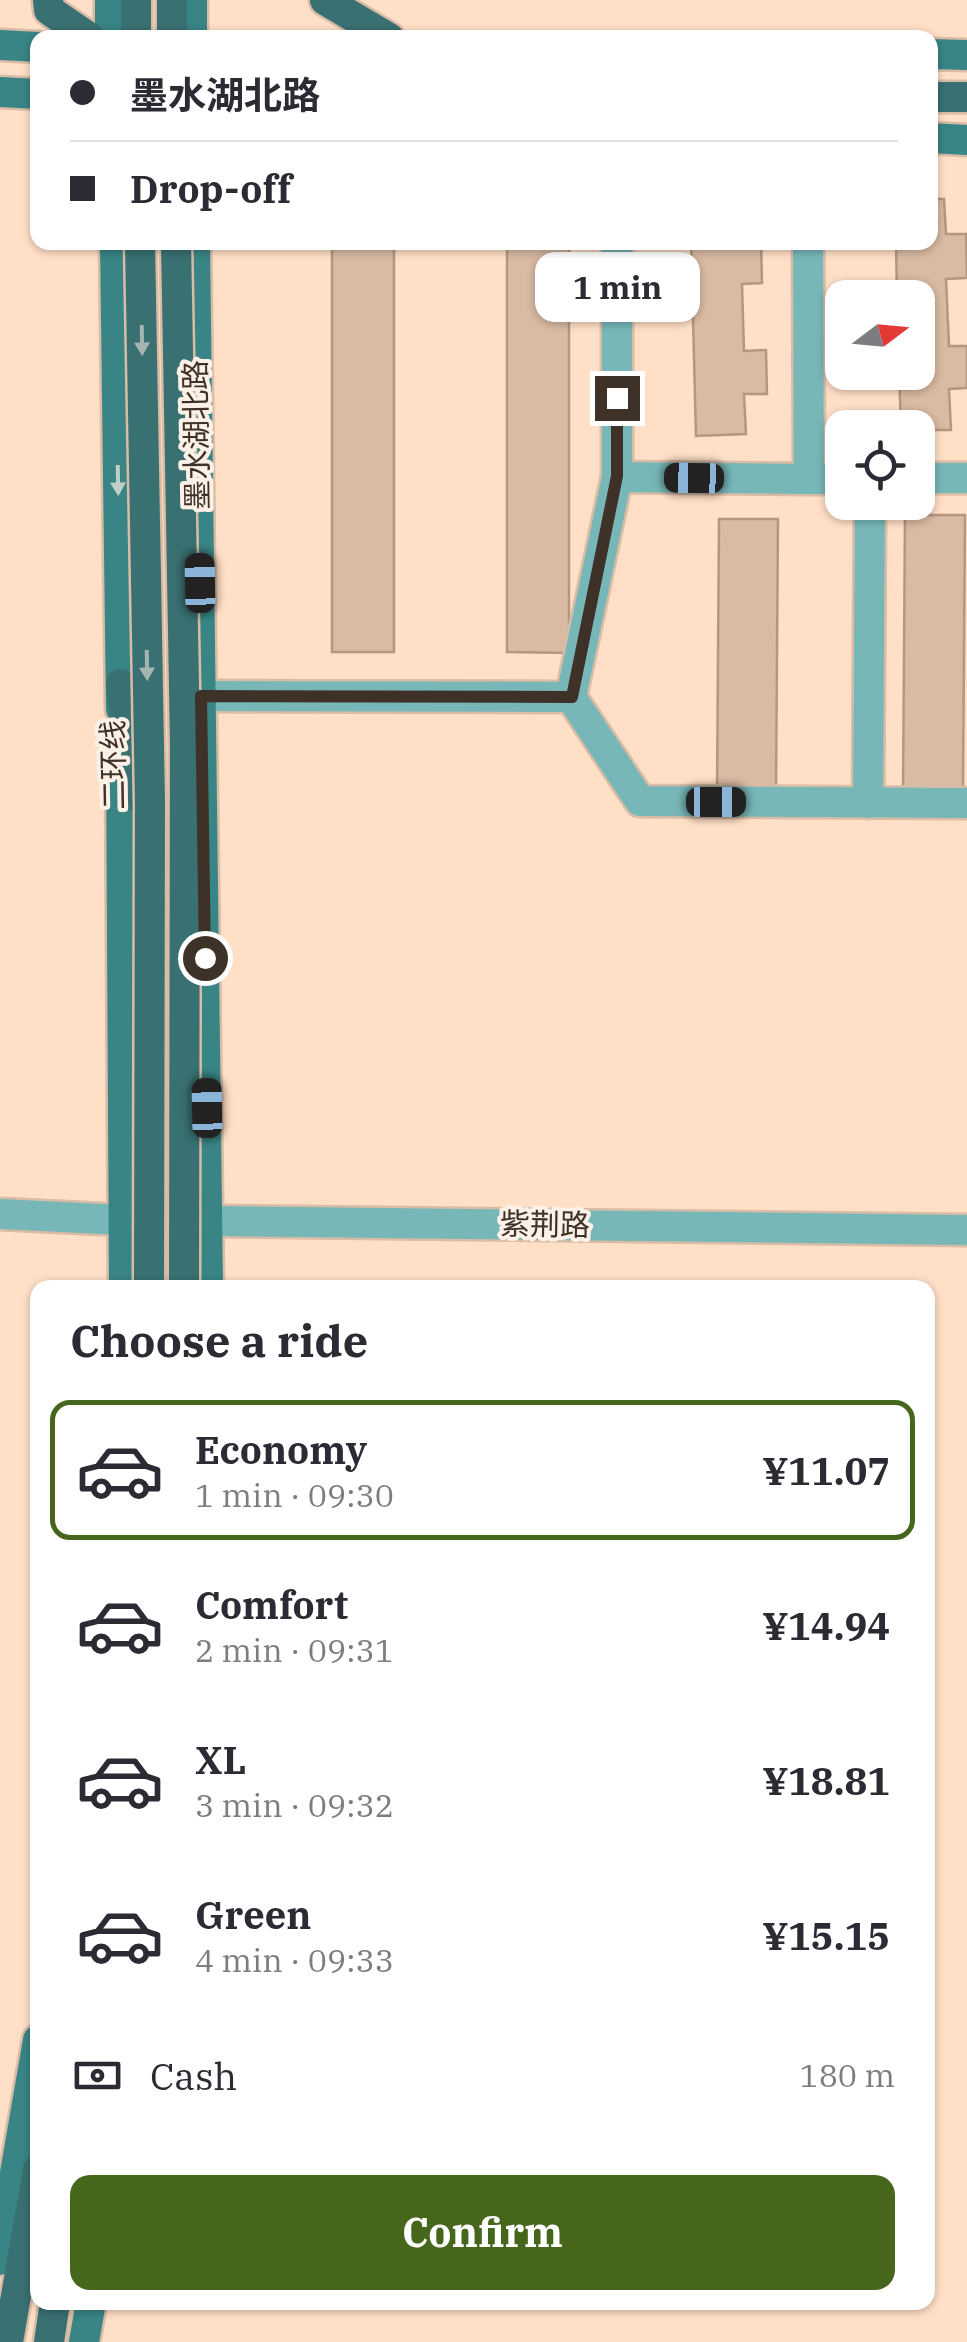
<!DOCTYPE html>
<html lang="en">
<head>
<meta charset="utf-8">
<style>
	:root { --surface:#fff; --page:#f2f2f3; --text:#2b2b33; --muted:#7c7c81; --line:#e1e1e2; --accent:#46661c }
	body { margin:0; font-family:"IBM Plex Serif","Noto Sans SC",serif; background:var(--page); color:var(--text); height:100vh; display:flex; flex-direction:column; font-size:38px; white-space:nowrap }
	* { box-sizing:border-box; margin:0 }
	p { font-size:32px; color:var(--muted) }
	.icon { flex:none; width:55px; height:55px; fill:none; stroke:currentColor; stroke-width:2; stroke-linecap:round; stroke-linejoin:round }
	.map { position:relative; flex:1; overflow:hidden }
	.details { position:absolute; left:30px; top:1280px; width:905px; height:1030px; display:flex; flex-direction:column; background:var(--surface); border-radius:20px; box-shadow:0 2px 8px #0004 }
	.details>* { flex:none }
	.hud { position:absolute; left:30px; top:30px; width:908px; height:220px; border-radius:20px; box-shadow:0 2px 8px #0004; display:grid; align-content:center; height:220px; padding:0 40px; background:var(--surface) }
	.needle { width:65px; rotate:74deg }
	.fabs { position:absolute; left:825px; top:280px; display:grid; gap:20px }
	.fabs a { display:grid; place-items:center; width:110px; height:110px; border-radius:20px; background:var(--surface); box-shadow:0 2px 8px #0004; font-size:50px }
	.end { position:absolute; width:45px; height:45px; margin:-22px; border:12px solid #3e3228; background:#fff; box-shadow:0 0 0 5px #fff }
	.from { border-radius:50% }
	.bubble { position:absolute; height:70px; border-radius:20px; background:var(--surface); box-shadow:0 2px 8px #0004; font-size:32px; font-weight:700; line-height:70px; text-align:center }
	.car { position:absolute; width:30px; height:60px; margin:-30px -15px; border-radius:12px; box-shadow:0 0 8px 2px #0007; background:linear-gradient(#222 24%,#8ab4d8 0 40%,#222 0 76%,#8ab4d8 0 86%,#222 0) }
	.hud b { display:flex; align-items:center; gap:35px; height:95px; font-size:38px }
	.hud b+b { border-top:2px solid var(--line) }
	.hud i { width:25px; height:25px; background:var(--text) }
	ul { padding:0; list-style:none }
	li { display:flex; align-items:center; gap:30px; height:140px; margin:0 20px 15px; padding:0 20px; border:5px solid transparent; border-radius:20px }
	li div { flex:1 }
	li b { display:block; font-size:38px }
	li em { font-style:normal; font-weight:700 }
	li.on { border-color:var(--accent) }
	li>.icon { width:90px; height:90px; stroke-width:1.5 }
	h2 { padding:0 40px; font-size:45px; line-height:120px }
	.pay { display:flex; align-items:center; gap:25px; height:110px; padding:0 40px; font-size:38px }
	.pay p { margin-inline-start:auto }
	.primary-button { display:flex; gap:20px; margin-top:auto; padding:20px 40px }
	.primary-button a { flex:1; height:115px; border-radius:20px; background:var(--accent); color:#fff; font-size:40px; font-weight:700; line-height:115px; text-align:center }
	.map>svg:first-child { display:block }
	.building { fill:#d9baa2; stroke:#b59780; stroke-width:2.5 }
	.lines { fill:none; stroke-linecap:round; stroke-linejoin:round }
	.minor-casing { stroke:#d8bca6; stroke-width:35 }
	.major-casing { stroke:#d8bca6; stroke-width:35 }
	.highway-casing { stroke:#d8bca6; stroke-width:35 }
	.minor { stroke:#77b7b8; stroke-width:30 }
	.major { stroke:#398586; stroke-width:30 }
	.highway { stroke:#397071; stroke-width:30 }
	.highway-bridge-casing { stroke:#d8bca6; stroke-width:35; stroke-linecap:butt }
	.highway-bridge { stroke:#397071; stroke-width:30 }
	.oneway { fill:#a5b6b1 }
	.oneway2 { fill:#c2d0c9 }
	.route { stroke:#3e3228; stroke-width:12 }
	.labels { text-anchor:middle; stroke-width:8; stroke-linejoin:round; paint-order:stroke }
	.street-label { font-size:30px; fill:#3e3228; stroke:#fdf0e6 }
</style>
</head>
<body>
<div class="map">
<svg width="967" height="2342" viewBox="0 0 967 2342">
	<rect width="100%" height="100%" fill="#ffdfc6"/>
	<path class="building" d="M930,199h14l2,35h20l1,44 -21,1 3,67h18v42l-18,1 2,41h-33v-2h-17l-2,-56h19v-74h-21l-1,-56h34z
		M332,242h62v410h-62z
		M507,242h62v411l-62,-1z
		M691,242h70l1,41 -20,1 2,67 22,-1 1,44h-23l2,40 -50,2z
		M905,515h60l-2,276h-60z
		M719,519h59l-2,276h-59z"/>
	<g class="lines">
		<g class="minor-casing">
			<path id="minor" d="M617,477v-235
				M918,478h49
				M809,479h33
				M201,696l370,1 46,-220 192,2 -1,-237
				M571,697l69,104 327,2
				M868,803l2,-301
				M0,1214l123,6 844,10"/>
		</g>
		<g class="major-casing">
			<path id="major" d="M110,0v38
				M192,0v38
				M0,45l38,2
				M930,54l37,1
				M0,92l38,2
				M930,138l37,2
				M115,242l6,467
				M195,242l13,1046
				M121,760l3,528
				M0,2260l38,-220
				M84,2342l7,-40"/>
		</g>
		<g class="highway-casing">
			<path id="highway" d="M48,0l1,10 41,28
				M136,0v38
				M172,0v38
				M325,0l64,38
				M930,97h37
				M121,684l14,112
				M8,2342l30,-173
				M49,2342l6,-40"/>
		</g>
		<use href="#minor" class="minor"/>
		<use href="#major" class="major"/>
		<use href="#highway" class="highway"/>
		<g class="highway-bridge-casing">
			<path id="highway-bridge" d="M140,242l10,561 -1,485
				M176,242l9,500 -1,546"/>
		</g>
		<use href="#highway-bridge" class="highway-bridge"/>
	</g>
	<defs><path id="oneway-solid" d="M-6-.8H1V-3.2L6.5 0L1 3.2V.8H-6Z" transform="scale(2.5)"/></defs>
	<g class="oneway">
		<use href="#oneway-solid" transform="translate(142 340) rotate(89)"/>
		<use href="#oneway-solid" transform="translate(147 665) rotate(89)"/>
	</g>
	<use class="oneway2" href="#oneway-solid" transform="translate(118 480) rotate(89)"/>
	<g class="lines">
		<path class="route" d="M205,958l-4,-262 371,1 45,-221v-78"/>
	</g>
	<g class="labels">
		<g class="street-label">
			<text transform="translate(197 435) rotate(-91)" y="10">墨水湖北路</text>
			<text transform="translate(114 765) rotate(-91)" y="10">二环线</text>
			<text transform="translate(545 1225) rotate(1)" y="10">紫荆路</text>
		</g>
	</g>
</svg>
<div class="fabs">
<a><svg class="needle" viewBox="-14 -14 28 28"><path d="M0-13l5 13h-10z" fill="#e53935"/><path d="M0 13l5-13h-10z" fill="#7c7c81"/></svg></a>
<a><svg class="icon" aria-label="locate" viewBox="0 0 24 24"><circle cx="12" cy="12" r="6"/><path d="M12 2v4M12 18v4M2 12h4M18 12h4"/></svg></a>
</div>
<i class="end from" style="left:205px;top:958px"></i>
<i class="end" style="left:617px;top:398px"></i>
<div class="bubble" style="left:535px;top:252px;width:165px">1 min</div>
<i class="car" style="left:694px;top:478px;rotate:271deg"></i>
<i class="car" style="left:200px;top:583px;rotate:359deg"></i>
<i class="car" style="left:716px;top:802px;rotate:90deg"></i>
<i class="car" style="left:207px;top:1108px;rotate:359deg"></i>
<div class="hud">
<b><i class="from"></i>墨水湖北路</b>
<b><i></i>Drop-off</b>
</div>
<section class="details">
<h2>Choose a ride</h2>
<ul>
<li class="on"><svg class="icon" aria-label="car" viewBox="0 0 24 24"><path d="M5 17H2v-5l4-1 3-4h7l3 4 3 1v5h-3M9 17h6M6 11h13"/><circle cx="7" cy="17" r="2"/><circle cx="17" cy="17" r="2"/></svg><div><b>Economy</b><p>1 min · 09:30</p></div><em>¥11.07</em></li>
<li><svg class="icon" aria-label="car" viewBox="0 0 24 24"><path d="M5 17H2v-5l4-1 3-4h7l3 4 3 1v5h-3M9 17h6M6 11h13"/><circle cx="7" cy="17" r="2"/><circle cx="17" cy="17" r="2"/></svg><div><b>Comfort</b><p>2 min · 09:31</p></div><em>¥14.94</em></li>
<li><svg class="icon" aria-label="car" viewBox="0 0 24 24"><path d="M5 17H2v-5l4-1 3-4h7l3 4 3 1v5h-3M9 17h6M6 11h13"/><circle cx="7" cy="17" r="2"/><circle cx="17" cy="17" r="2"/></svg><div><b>XL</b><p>3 min · 09:32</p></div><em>¥18.81</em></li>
<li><svg class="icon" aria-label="car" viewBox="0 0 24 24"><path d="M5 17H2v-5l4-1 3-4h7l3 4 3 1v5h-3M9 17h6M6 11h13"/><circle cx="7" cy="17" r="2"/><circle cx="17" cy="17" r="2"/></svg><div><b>Green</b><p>4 min · 09:33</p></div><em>¥15.15</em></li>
</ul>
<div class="pay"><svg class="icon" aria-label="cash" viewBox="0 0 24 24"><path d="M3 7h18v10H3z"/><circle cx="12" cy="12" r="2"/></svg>Cash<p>180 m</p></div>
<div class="primary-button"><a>Confirm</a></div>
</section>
</div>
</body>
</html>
